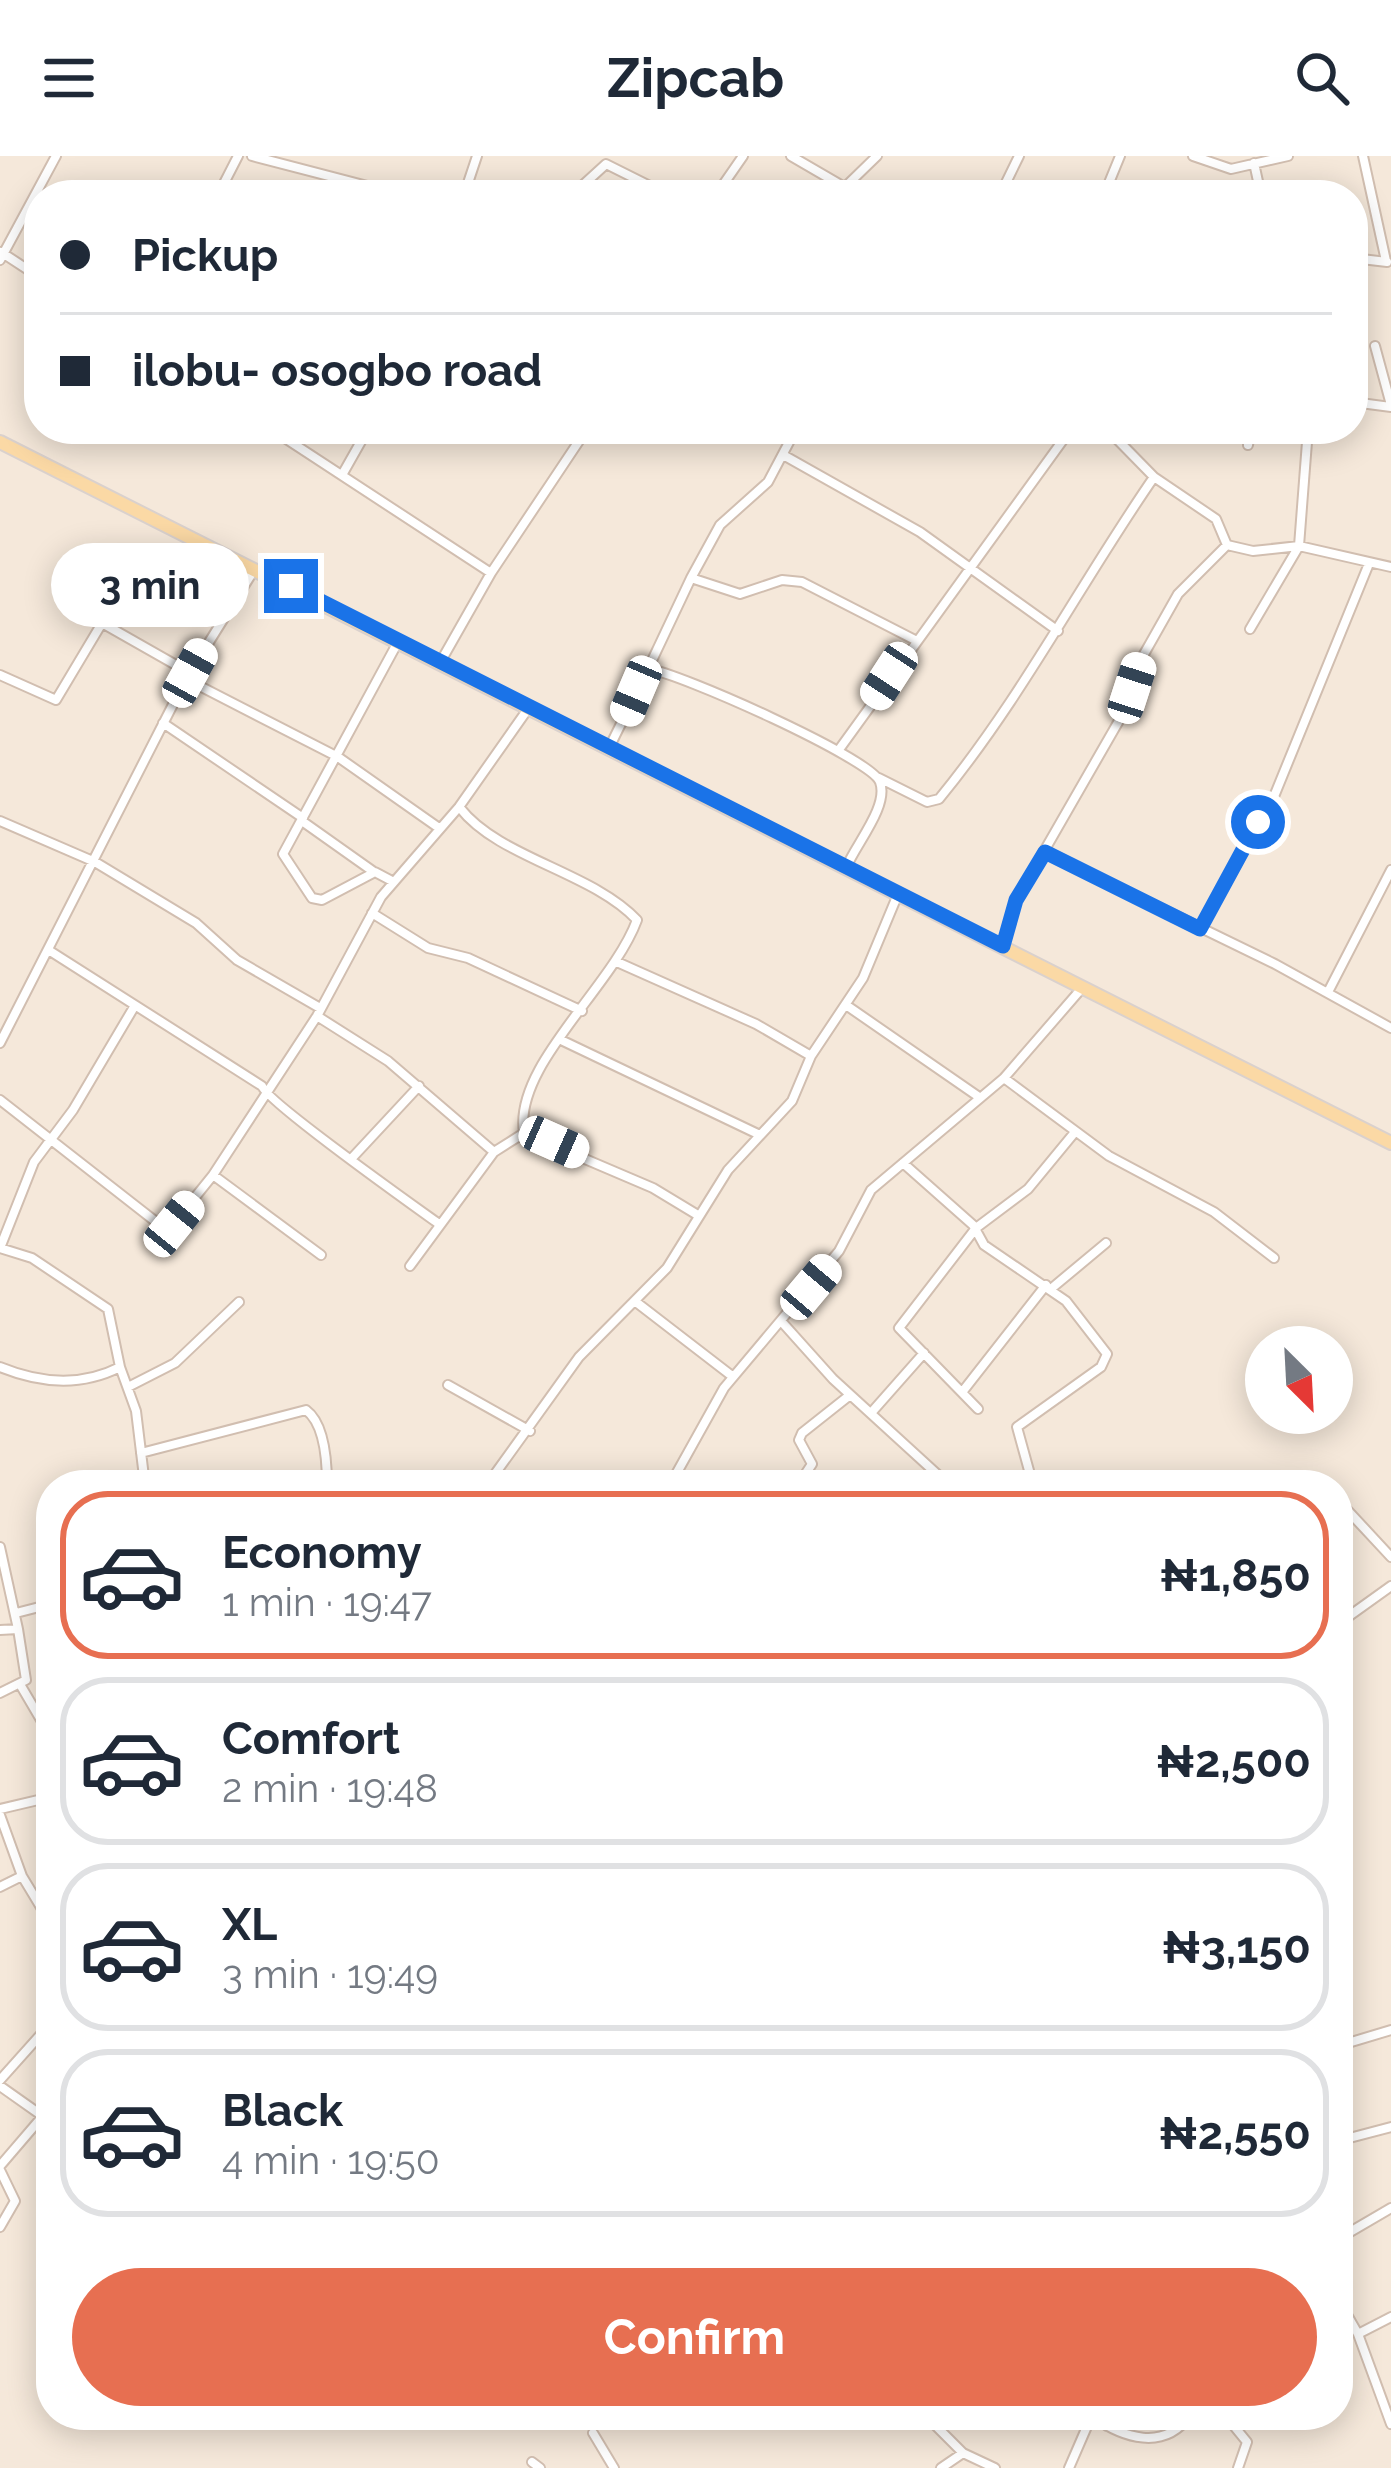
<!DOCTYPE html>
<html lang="en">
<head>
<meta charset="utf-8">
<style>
	:root { --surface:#fff; --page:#f2f2f3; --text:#1f2937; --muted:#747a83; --line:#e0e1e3; --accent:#e76f51 }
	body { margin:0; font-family:Raleway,sans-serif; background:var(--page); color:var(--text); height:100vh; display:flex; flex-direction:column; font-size:45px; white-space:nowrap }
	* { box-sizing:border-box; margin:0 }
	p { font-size:39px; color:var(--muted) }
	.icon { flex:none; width:66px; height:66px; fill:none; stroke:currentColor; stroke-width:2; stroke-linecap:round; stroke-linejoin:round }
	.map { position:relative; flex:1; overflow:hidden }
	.panel { position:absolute; left:36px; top:1314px; width:1317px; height:960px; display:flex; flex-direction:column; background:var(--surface); border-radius:48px; box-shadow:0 6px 30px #0003 }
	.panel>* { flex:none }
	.top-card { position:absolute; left:24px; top:24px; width:1344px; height:264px; border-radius:48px; box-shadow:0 6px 30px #0003; display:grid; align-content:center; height:264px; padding:0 36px; background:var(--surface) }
	.needle { width:78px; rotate:156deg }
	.controls { position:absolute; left:1245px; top:1170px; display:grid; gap:24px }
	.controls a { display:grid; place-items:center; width:108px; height:108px; border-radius:50%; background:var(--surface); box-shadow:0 6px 30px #0003; font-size:60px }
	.end { position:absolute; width:54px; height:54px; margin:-27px; border:15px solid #1a73e8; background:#fff; box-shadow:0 0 0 6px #fff }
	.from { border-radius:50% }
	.bubble { position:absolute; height:84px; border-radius:42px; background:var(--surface); box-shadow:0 6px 30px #0003; font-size:39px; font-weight:700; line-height:84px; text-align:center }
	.car { position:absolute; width:36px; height:72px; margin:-36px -18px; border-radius:15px; box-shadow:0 0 9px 3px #0007; background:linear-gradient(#fff 24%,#345 0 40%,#fff 0 76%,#345 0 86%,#fff 0) }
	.top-card b { display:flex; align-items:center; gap:42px; height:114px; font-size:45px }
	.top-card b+b { border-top:3px solid var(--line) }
	.top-card i { width:30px; height:30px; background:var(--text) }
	ul { padding:21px 0 0; list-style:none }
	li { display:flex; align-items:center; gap:36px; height:168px; margin:0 24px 18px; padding:0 12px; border:6px solid var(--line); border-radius:48px }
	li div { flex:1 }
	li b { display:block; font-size:45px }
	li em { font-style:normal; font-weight:700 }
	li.selected { border-color:var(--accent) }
	li>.icon { width:108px; height:108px; stroke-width:1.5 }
	.button { display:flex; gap:24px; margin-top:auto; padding:24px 36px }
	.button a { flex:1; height:138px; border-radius:72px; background:var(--accent); color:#fff; font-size:48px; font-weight:700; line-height:138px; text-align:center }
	header { display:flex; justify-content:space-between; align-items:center; height:156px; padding:0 36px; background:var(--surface); font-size:54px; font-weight:700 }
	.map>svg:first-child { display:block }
	.residential { fill:#f5e8da; fill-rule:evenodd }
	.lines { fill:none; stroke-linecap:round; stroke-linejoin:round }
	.street-casing { stroke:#d1beb0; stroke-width:12 }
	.primary-casing { stroke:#dad1cd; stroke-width:16 }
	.street { stroke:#fff; stroke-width:8 }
	.primary { stroke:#fbd9a5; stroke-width:12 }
	.route { stroke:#1a73e8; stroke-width:15 }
</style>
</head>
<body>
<header><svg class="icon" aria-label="menu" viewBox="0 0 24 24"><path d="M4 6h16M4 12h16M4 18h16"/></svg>Zipcab<svg class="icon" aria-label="search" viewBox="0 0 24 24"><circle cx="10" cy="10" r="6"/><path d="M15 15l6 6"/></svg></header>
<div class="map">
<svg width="1391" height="2312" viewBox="0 0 1391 2312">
	<rect width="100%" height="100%" fill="#fdf6ec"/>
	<path class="residential" d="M0,0h1391v2312h-1391zM39,39h1314v234h-1314zM1266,1191h66v66h-66zM51,1329h1287v930h-1287z"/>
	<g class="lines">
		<g class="street-casing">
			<path id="street" d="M252,0l150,39
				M791,0l67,39
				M1193,0l38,13 57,-13
				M1363,0l23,105
				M1254,7l7,32
				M844,32l33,-32
				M218,39l20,-39
				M464,39l13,-39
				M572,39l34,-31 62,31
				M716,39l27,-39
				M1000,39l19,-39
				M1104,39l16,-39
				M1,96l38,25
				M1353,102l34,4
				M0,104l56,-104
				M1375,190l16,59
				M1353,246l38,5
				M271,273l220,144
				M1107,273l47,48 62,42 11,26 26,6 46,-5 92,21
				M1248,289l3,-16
				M785,300l135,76 138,99
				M342,319l26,-46
				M691,422l29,-53 48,-43 28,-53
				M1250,473l49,-83 9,-117
				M441,505l50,-88 96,-144
				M648,513l43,-91 49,16 42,-14 20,2 115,59
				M0,519l56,25 46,-77 88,50
				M186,523l152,78 101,71
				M163,567l140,95
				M610,590l38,-77c30,3 224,90 232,113 9,24 -24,62 -33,84
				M838,595l233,-322
				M879,622l48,24 12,-3c83,-101 141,-215 215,-322
				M460,652c39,50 132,64 177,112 -25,68 -124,146 -113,213
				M0,665l95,41 101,61 41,37 83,48
				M302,665l72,51
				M1045,696l230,112 116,64
				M392,725l-17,-9 -53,28 -10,-2 -29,-44 116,-214
				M372,757l56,35 40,10 114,53
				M1200,773l73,-130 95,-233
				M1003,789l13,-45 108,-188 15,-49 39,-69 49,-49
				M50,795l212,135c4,15 152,120 177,138
				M617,806l139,62 55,32
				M1328,836l63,-122
				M846,849l133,92
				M317,860l71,45 106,91
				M561,884l199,95
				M0,887l186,-364 68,-109
				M1004,922l105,78 105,56 60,46
				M0,944l160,125 11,2 42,-52 104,-159 64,-119 78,-90 71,-101
				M352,1002l67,-72
				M903,1007l70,62 11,20 82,56 41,53 -6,13 -84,60 16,58
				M213,1019l108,80
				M410,1110l84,-114 30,-19 129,55 43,26
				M1052,1132l54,-45
				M636,1146l96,74
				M781,1165l52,58 116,106
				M0,1211c39,16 81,20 120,0l-12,-58 -76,-51 -32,-10 34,-86 39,-52 61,-103
				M120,1211l16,44 9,74
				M448,1229l82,46
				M128,1231l47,-24 64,-61
				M963,1235l83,-106
				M978,1253l-79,-81 77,-100 52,-39 47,-57
				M871,1257l53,-60
				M141,1297l165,-43c19,14 21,52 21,75
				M487,1329l92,-128 88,-89 61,-98 64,-69 19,-45 52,-78 35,-84
				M670,1329l54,-97 115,-137 32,-61 133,-112 78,-90
				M798,1329l14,-21 -13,-24 3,-7 48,-38
				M1338,1344l53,57
				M0,1391l18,82
				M16,1457l35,-9
				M1338,1468l53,-38
				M0,1474l18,-1 8,51 -26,13
				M21,1530l30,51
				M0,1653l51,-12
				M0,1659l22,61 -22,11
				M22,1720l29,48
				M1338,1890l53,-16
				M0,1924l51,-57
				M0,1930l51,36
				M1338,1985l53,-14
				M0,2010l42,-49
				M0,2014l15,31 -15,26
				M1338,2083l53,-31
				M1338,2143l20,35 33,90
				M1358,2178l33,-17
				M925,2259l38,38 32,15
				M1225,2259l22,27 -9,26
				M1092,2260c31,22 72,36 98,-1
				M1107,2270l6,-11
				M593,2277l21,35
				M532,2306l8,6
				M941,2312l22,-15
				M1069,2312l23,-53"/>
		</g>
		<g class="primary-casing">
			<path id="primary" d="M0,286l1391,701"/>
		</g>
		<use href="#street" class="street"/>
		<use href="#primary" class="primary"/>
	</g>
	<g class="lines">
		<path class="route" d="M291,430l712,360 13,-46 29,-48 155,77 58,-107"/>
	</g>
</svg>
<div class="controls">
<a><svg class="needle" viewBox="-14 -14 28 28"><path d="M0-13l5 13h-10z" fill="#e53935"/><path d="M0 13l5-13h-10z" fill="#747a83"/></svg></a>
</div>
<i class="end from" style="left:1258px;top:666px"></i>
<i class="end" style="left:291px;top:430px"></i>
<div class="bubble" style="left:51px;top:387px;width:198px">3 min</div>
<i class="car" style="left:190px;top:517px;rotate:29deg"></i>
<i class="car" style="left:889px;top:520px;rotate:213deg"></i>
<i class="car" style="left:1132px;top:532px;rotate:18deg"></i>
<i class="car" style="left:636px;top:535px;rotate:203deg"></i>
<i class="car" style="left:554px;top:986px;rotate:114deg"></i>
<i class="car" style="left:174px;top:1068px;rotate:39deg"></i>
<i class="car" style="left:811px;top:1131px;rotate:40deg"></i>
<div class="top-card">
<b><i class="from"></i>Pickup</b>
<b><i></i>ilobu- osogbo road</b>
</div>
<section class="panel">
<ul>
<li class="selected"><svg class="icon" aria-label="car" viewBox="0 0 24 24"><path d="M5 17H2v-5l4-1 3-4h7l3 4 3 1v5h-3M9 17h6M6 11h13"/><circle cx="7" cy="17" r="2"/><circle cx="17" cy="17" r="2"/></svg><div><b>Economy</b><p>1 min · 19:47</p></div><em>₦1,850</em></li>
<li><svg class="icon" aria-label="car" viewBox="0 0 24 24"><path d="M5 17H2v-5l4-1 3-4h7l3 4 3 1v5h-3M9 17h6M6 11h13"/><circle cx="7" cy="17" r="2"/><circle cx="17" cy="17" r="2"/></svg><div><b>Comfort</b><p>2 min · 19:48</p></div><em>₦2,500</em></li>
<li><svg class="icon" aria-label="car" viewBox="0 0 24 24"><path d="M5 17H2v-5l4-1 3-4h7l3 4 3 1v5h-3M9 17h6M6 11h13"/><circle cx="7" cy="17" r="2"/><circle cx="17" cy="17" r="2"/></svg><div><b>XL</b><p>3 min · 19:49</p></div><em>₦3,150</em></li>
<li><svg class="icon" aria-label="car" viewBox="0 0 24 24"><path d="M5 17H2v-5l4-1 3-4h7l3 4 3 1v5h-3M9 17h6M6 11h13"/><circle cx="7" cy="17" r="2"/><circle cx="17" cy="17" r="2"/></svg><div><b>Black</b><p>4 min · 19:50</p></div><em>₦2,550</em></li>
</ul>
<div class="button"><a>Confirm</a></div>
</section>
</div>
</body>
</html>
